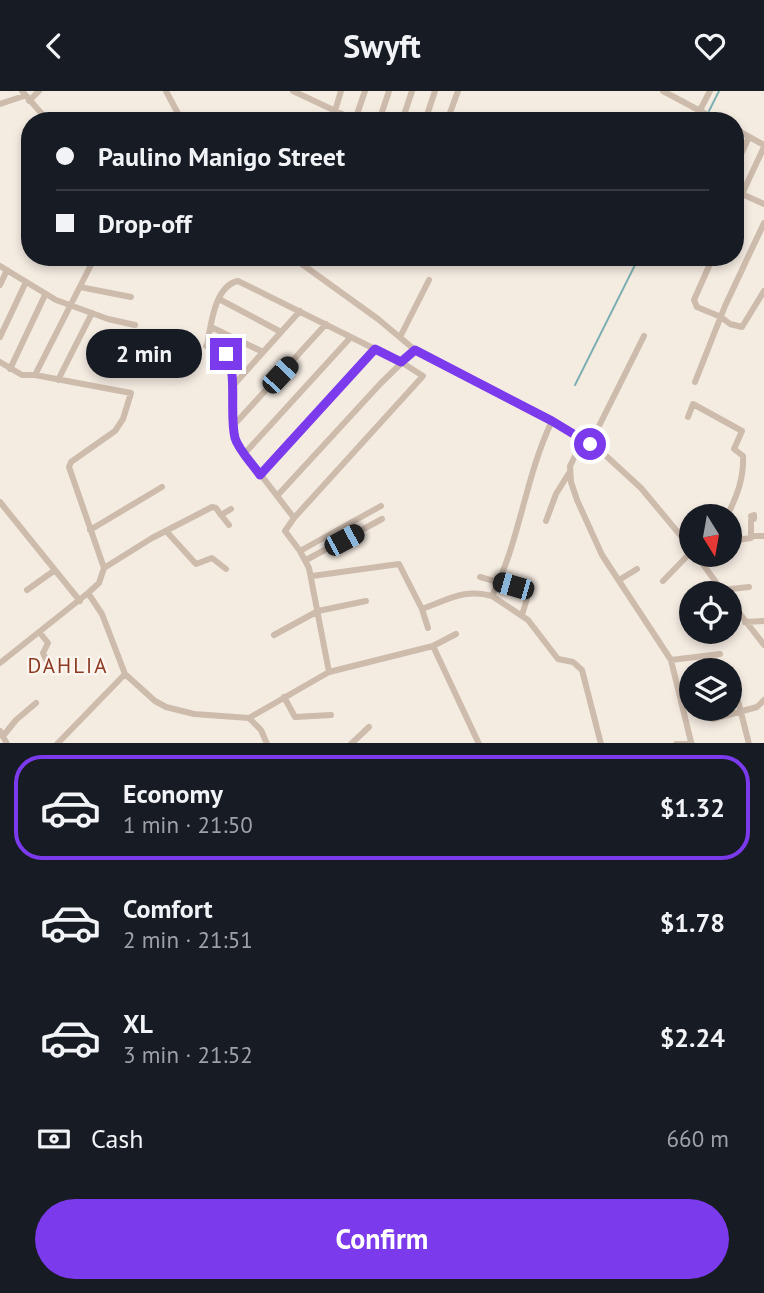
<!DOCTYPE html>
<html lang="en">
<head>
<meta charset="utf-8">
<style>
	:root { --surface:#171b24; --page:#20242c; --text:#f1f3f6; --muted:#9ea1a6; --line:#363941; --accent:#7c3aed }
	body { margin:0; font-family:"PT Sans",sans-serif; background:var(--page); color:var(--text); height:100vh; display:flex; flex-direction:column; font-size:26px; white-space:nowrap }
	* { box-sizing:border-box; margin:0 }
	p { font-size:23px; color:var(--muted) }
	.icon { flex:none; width:38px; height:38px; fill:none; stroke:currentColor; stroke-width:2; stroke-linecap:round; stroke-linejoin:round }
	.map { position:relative; height:652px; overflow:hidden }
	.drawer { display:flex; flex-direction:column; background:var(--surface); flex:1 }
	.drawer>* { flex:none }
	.banner { position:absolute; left:21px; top:21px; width:723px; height:154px; border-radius:28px; box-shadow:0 4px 10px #0003; display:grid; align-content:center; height:154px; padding:0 35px; background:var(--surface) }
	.needle { width:46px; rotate:169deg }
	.buttons { position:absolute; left:679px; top:413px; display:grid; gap:14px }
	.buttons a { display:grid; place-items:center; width:63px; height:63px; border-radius:50%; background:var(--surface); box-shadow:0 4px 10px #0003; font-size:35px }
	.end { position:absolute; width:32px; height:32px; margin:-16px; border:9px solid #7c3aed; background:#fff; box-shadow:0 0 0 4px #fff }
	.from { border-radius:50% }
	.bubble { position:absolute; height:49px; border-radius:24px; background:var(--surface); box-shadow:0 4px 10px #0003; font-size:23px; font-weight:700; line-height:49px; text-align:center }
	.car { position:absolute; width:21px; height:42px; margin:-21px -10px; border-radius:9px; box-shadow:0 0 5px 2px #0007; background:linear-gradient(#222 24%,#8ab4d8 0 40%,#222 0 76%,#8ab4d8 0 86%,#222 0) }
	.banner b { display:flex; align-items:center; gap:24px; height:66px; font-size:26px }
	.banner b+b { border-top:2px solid var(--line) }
	.banner i { width:18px; height:18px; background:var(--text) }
	ul { padding:12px 0 0; list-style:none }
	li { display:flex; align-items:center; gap:21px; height:105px; margin:0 14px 10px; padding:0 21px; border:4px solid transparent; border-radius:28px }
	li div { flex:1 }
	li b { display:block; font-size:26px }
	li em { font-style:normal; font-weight:700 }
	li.current { border-color:var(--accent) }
	li>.icon { width:63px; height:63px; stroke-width:1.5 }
	.pay { display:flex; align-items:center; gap:18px; height:77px; padding:0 35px; font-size:26px }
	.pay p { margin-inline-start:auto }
	.button { display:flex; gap:14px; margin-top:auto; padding:14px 35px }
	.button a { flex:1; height:80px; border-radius:42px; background:var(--accent); color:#fff; font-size:28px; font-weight:700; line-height:80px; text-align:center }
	header { display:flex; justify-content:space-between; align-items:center; height:91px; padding:0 35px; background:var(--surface); font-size:32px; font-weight:700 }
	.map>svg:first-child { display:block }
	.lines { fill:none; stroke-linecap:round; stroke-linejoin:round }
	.stream { stroke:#7fb0b2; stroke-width:2 }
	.minor { stroke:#cdbbac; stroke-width:6 }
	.route { stroke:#7c3aed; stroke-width:9 }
	.labels { text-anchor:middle; stroke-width:5; stroke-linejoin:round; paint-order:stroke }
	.neighbourhood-label { font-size:21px; letter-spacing:2px; fill:#8c3b22; stroke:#fbf5ee }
</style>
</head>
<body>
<header><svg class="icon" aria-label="back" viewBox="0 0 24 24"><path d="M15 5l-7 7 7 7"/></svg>Swyft<svg class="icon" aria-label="heart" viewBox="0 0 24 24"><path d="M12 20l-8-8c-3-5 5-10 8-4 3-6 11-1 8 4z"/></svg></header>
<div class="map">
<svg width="764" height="653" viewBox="0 0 764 653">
	<rect width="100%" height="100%" fill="#f4ebe1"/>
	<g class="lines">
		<path class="stream" d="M709,20l10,-20
			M575,294l64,-128"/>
		<path class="minor" d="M22,0l26,30
			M166,0l16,30
			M293,0l64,30
			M663,0l56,30
			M29,10l10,-10
			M0,13l24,-8
			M700,19l10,-19
			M335,20l6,-20
			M355,29l10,-29
			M379,30l10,-30
			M402,30l10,-30
			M425,30l10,-30
			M447,30l11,-30
			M735,38l29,16
			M30,74v8
			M735,76l14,-30
			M742,103l22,10
			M735,118l29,-62
			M292,166l86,62 37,31 137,71 52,33 37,34 50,60
			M713,166l-19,43 3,7 24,10 9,7 12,3 22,-36
			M0,175l56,34 52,19 27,6
			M0,194l7,-15
			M80,196l51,10
			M219,208l62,33
			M211,236l52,25
			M0,246l26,-55
			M400,246l29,-57
			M207,254c4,-19 7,-59 31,-64l163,81 22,14 -129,142 -9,13 15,20 9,17 20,104
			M206,255c23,5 28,17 26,40
			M0,271l22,13h13l60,-118
			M10,278l35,-74
			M58,289l34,-67
			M695,291l30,-76 39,-83
			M688,326l5,-13 49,27 -8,18 9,7c1,22 -6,40 -16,60
			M233,335l93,-102
			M583,349l-13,26 1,16 6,18 25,55 69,105 20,82
			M590,353l54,-108
			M245,362l105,-115
			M260,384l115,-126
			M277,405l104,-113 34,-33
			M0,411l80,99
			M221,424l8,10
			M294,427l-56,-73 -5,-19 -2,-38 69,-77
			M546,430l10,-27 13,-21
			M90,439l72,-43
			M167,441l29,32 16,-6 14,11
			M751,445h13
			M730,450l21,-3v-18l3,-1v-4l-3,1
			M300,460l81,-45
			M696,464l28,38
			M306,469l76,-41
			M104,477l48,-30 60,-31 4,1 5,7 10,-6
			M312,485l87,-12 23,45 6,19
			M480,486l47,13 2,2 -7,23
			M619,489l18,-11
			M663,490l28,-29
			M27,499l28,-20
			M722,499l27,-3
			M88,502l14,21 23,60
			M492,505l36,24 30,39 15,3 9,8 19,74
			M730,510l34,44
			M422,518c25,-9 43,-21 70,-13 28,-55 33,-119 60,-175
			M745,531l19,-1
			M40,542l8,10 -5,10 7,15
			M274,544l44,-24 48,-10
			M433,555l46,98
			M671,569l49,-6
			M0,572l88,-70 11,-10 5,-15 -35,-101 2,-5 44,-31 8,-12 8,-26 -96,-18
			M731,582l18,71
			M284,606l11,20 36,-2
			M249,627l12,12 6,14
			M713,628l44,-12 7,-7
			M0,640l7,13
			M3,645l13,-16 20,-17
			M57,653l68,-70 30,27 11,6 28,7 55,4 80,-46 104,-26 23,-12
			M351,653l18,-17
			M676,653h16"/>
	</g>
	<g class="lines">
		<path class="route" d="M226,263c12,18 3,60 9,84 4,13 18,26 25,37l115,-126 26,13 14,-12 137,71 38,23"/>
	</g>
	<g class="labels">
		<g class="neighbourhood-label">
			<text x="68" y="582">DAHLIA</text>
		</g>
	</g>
</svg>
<div class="buttons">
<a><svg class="needle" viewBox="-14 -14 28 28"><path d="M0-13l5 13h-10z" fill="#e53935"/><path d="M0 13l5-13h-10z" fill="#9ea1a6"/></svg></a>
<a><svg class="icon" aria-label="locate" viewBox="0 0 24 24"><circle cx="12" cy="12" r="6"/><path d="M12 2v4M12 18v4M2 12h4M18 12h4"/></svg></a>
<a><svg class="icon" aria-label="layers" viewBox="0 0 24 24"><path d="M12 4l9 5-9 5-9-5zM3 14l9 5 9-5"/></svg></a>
</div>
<i class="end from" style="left:590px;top:353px"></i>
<i class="end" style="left:226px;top:263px"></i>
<div class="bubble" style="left:86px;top:238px;width:116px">2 min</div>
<i class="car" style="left:280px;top:284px;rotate:43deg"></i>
<i class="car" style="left:344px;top:449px;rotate:62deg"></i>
<i class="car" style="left:513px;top:495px;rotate:286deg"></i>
<div class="banner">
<b><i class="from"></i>Paulino Manigo Street</b>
<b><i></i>Drop-off</b>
</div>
</div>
<section class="drawer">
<ul>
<li class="current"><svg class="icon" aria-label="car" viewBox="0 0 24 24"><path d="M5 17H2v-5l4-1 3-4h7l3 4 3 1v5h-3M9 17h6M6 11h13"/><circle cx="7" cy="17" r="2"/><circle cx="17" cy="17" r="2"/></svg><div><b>Economy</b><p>1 min · 21:50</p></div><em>$1.32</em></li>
<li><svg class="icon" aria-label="car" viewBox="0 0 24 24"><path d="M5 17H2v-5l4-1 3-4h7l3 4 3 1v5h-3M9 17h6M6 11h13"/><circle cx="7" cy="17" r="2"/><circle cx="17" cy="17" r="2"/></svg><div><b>Comfort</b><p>2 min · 21:51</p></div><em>$1.78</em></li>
<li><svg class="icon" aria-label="car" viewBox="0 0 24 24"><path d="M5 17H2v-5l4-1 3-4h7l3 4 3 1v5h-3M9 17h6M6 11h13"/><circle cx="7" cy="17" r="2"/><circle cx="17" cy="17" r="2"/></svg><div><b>XL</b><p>3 min · 21:52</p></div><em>$2.24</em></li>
</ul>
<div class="pay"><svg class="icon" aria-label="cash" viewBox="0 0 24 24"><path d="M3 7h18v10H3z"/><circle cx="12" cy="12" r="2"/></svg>Cash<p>660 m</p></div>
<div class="button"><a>Confirm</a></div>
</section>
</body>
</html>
